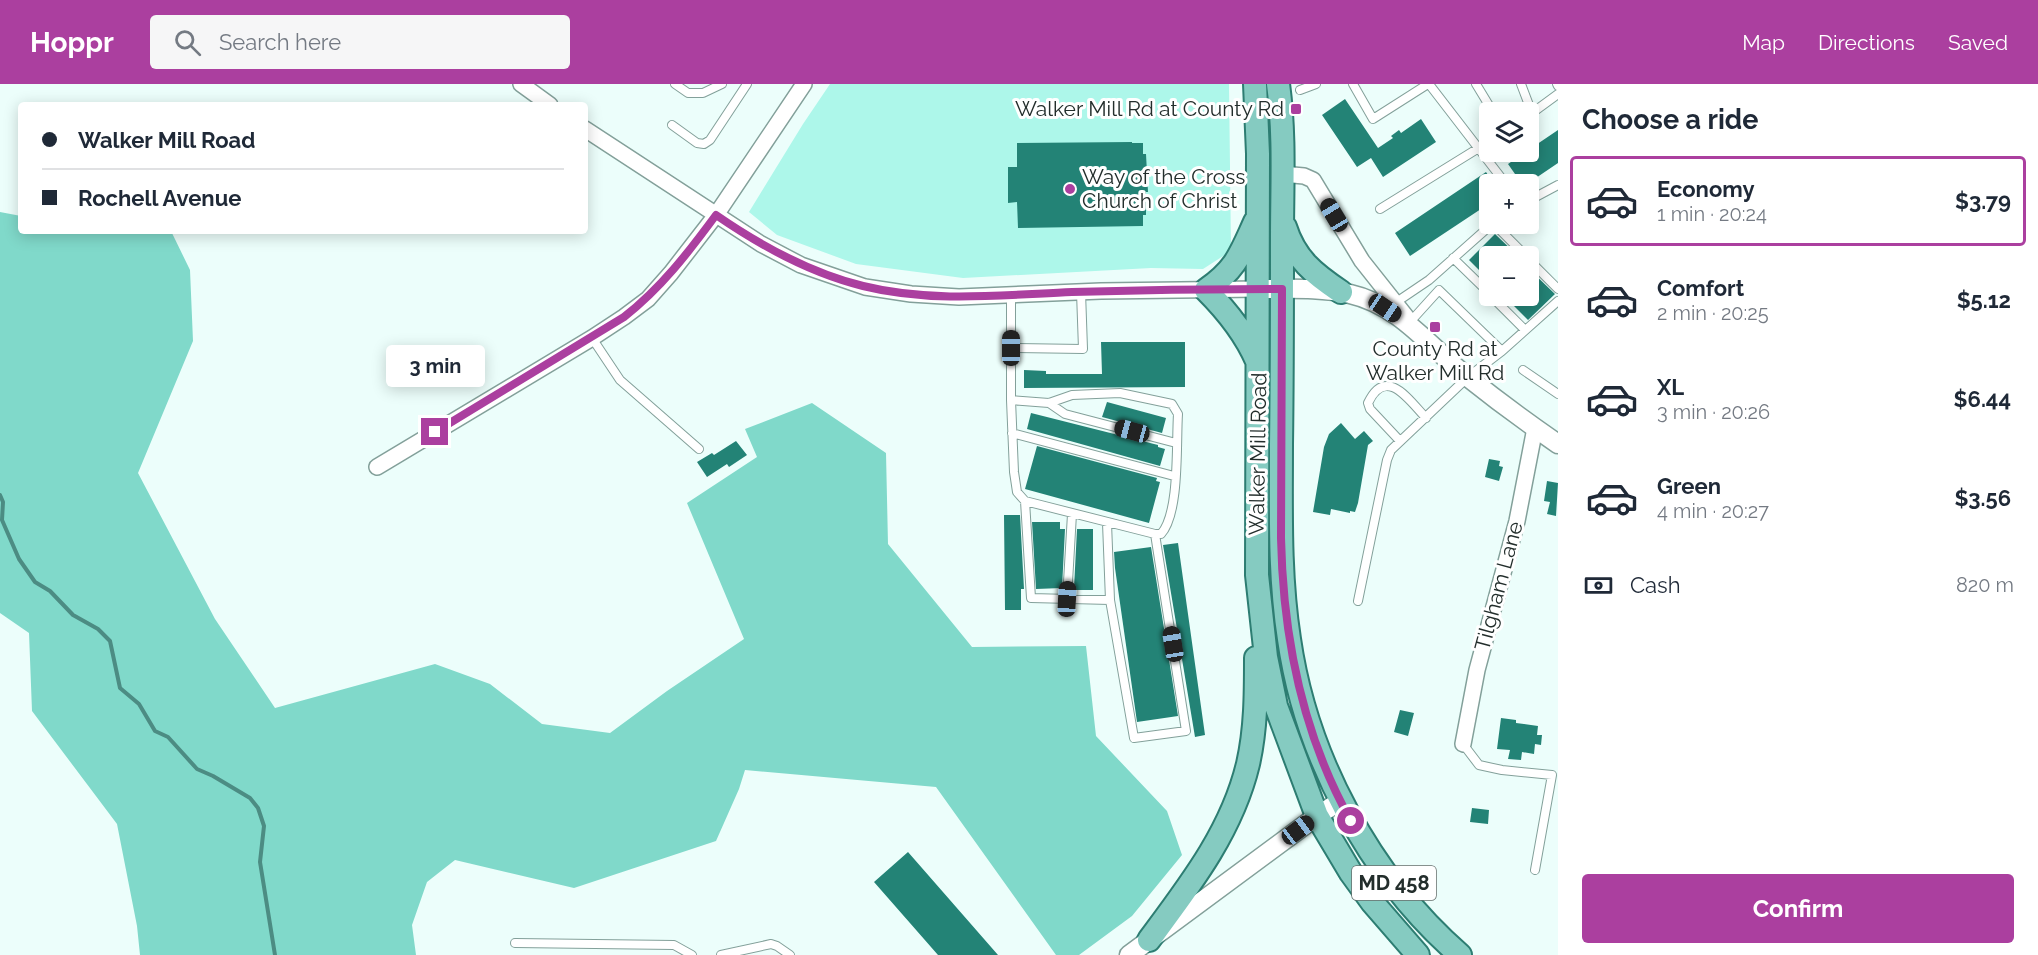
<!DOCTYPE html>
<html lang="en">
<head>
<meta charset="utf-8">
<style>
	:root { --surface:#fff; --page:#f6f6f7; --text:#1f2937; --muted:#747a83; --line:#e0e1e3; --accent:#ab3f9f }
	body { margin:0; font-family:Raleway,sans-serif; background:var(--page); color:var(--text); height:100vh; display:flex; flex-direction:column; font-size:22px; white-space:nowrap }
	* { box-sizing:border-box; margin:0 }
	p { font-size:20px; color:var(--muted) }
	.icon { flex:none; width:33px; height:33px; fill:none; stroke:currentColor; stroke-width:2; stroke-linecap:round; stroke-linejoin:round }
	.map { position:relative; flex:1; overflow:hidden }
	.details { display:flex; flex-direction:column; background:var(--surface); width:480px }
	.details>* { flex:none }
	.banner { position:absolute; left:18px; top:18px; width:570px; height:132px; border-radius:6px; box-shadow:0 3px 15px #0003; display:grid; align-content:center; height:132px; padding:0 24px; background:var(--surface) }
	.fabs { position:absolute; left:1479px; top:18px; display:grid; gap:12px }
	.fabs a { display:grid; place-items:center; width:60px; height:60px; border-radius:6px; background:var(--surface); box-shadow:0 3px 15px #0003; font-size:30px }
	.end { position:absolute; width:27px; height:27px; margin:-14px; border:8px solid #ab3f9f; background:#fff; box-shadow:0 0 0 3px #fff }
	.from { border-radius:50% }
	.bubble { position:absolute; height:42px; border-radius:6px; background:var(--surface); box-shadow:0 3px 15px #0003; font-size:20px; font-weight:700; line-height:42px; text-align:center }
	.car { position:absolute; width:18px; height:36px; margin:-18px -9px; border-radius:8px; box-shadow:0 0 4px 2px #0007; background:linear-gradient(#222 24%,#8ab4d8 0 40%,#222 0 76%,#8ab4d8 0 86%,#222 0) }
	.banner b { display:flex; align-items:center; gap:21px; height:57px; font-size:22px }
	.banner b+b { border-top:2px solid var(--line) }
	.banner i { width:15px; height:15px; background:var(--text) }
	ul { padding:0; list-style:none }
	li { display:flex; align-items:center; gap:18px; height:90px; margin:0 12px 9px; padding:0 12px; border:3px solid transparent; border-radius:6px }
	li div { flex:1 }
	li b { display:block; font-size:22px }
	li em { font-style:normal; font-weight:700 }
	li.current { border-color:var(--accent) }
	li>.icon { width:54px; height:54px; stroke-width:1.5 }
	h2 { padding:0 24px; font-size:27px; line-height:72px }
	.pay { display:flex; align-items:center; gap:15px; height:66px; padding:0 24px; font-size:22px }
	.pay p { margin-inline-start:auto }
	.action { display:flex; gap:12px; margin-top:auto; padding:12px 24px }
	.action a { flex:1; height:69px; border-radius:6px; background:var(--accent); color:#fff; font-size:24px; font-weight:700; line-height:69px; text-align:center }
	header { display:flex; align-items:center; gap:36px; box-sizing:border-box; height:84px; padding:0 30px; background:var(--accent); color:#fff }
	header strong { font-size:28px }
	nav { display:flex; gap:33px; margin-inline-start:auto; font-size:21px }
	.search { width:420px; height:54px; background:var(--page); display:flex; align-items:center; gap:15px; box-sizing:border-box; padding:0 21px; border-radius:6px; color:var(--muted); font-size:22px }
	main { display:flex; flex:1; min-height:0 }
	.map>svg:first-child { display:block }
	.green { fill:#adf7ea }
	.forest { fill:#80d9ca }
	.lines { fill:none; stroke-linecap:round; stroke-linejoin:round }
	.stream { stroke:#4c8c83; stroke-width:4 }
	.building { fill:#238376 }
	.service-casing { stroke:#83a09a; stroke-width:10 }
	.minor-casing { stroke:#83a09a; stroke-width:18 }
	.tertiary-casing { stroke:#83a09a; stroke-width:21 }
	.primary-casing { stroke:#2d7d72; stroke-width:26 }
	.service { stroke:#fff; stroke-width:8 }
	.minor { stroke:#fff; stroke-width:15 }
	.tertiary { stroke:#fff; stroke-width:18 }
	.primary { stroke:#85cbc1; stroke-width:22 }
	.route { stroke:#ab3f9f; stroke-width:8 }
	.poi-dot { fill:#ab3f9f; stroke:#fff; stroke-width:2 }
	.labels { text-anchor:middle; stroke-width:6; stroke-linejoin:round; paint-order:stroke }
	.shield { fill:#fff; stroke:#656d6b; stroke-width:1.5 }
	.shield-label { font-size:20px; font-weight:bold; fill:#232e2c }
	.poi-label { font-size:21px; fill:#232e2c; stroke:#fff; text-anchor:end }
	.street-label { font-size:21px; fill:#232e2c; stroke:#fff }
</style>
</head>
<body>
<header>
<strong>Hoppr</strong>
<div class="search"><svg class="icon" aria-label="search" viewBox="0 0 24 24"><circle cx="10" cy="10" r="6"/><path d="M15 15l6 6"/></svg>Search here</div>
<nav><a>Map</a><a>Directions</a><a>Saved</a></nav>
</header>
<main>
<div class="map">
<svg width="1558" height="871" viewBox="0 0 1558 871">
	<rect width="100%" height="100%" fill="#ecfefb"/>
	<path class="green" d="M830,0h399l2,167 -28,18 -52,-1 -188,10 -107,-14 -79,-29 -28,-23 54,-88z"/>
	<path class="forest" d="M0,128l21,4v15h150l19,39 3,71 -55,132 77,146 60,89 160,-44 55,20 52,40 68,9 57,-42 77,-52 -57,-136 70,-46 -12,-28 67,-26 74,50 2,91 84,103 114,-1 10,90 71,75 15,44 -50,61 -53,39h-23l-120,-168 -191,-17 -6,19 -23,52 -142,47 -119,-28 -28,22 -15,43 4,30h-276l-3,-29 -20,-102 -85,-113 -3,-78 -29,-20z"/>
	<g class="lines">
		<path class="stream" d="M0,411l3,7 -1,18 17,39 16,23 15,9 23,24 25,14 12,12 10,47 19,16 16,27 13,6 29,32 16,7 37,22 8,10 6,18 -4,36 15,93"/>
	</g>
	<path class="building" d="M1345,15l33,49 15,-10 -2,-2 8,-6 2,3 20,-14 15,23 -53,35 -12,-19 -14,9 -35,-52z
		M1558,46v33l-31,21h-5l-14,-20z
		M1132,58v1h11v11h3l2,38h-2v23h-3v11l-125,2 -1,-26 -9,1v-36h9v-24z
		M1486,88l8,12h-4v19l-80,53 -15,-23z
		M1495,150l23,22h-28v25l-21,-21z
		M1528,184l27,26 -27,26 -24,-24h24z
		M1101,258h84v45l-161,1v-18l22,1v3h56z
		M1107,318l59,16 -4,15 -60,-16z
		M1031,329l127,32v2l7,2 -5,17 -133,-37z
		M1341,339l14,16 9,-8 9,10 -5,4 -10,58 -3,9 -5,-1v2l-19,-4 -1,6 -17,-3 11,-65 5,-13z
		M736,357l11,14 -18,12 -2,-3 -20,13 -10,-15 15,-9 2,2z
		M1037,362l120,32 -1,3 4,1 -11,41 -124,-34z
		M1489,375l11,2 -1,5 4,1 -4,14 -14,-4z
		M1547,397l11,2 -2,33 -9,-2 3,-12 -6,-1z
		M1004,431h16l4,74h-3v21h-16z
		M1032,438h28v7h5l-3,59 -26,1z
		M1077,445h16v61h-17v-2h-2z
		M1178,459l27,192 -10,2 -32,-192z
		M1151,463l27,169 -41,6 -22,-154 -1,-16z
		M1400,626l14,3 -6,23 -14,-4z
		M1501,634l15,2v3l22,3 -1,9h5l-1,10 -6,-1 -1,10 -12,-2 -1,8 -13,-1 2,-9 -13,-1z
		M1472,724l17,2 -1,14 -18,-2z
		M908,768l90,103h-60l-64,-73z"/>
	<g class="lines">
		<g class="service-casing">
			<path id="service" d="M675,0l13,9h15l19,-9
				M1353,0l20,35 55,-35
				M1429,0l77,100
				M1476,0l17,28
				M1521,0l11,29
				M1557,0l1,2
				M1300,6l16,-6
				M1528,32l30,-22
				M672,41l25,18 7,1 6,-4 37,-56
				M1528,117l30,-16
				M1380,125l110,-68
				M1494,140l32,32
				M1453,174l37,36
				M1528,175l30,30
				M1011,211v53l72,1 -2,-57
				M1491,212l34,34
				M1395,219l34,-23 63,-56
				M592,254l28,42 79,69
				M1502,267l56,-50
				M1523,286l35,24
				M1011,316l38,3 23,-8 48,-2 52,11 6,10c-2,30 2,99 -17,120h-6l-130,-33 -8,-9 -3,-20 -3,-72v-52
				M1049,319l16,11 111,29
				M1012,349l162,43
				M1400,357l-30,-32 -2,-6c18,-38 41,-3 58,15
				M1025,417l6,97 79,2
				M1107,439l3,77 24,138 52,-7 -31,-197
				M1067,515l5,-85
				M1358,517l29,-141 4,-10 77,-73 34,-26 -63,-61 -29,32
				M1463,660l16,21 23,5 50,5 -17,95
				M515,859l159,2 18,10
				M721,871l50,-11 6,2 13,9"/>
		</g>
		<g class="minor-casing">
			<path id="minor" d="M521,0l29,21
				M585,45l176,115 40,21 64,22 46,7 48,3 142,-6 157,-2
				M1282,90l22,2 9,4 49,81 46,58
				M377,383l215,-129 32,-21 24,-18 23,-26 45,-58 88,-131
				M1463,660l14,-74 40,-149 18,-93"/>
		</g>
		<g class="tertiary-casing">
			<path id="tertiary" d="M1258,205c30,0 63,-2 92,5 49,11 79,52 115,81 30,24 61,47 93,69
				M1129,871l188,-139 23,-15"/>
		</g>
		<g class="primary-casing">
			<path id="primary" d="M1255,0l3,70 -1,421 9,82 10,49 41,110 34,57 21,29 46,53
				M1278,0c7,50 4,102 4,153 0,69 0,139 -1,208 0,65 -2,130 8,194 17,118 81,238 171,316
				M1255,138c-15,33 -19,47 -49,68 21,21 39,43 51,71
				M1285,143c10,32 29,47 56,65
				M1149,856c41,-55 83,-109 99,-176 8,-35 8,-71 8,-106"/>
		</g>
		<use href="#service" class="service"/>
		<use href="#minor" class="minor"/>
		<use href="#tertiary" class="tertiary"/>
		<use href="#primary" class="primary"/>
	</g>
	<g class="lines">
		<path class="route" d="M435,348l189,-115c37,-29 64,-64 92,-102 45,31 94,58 147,71 68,17 140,9 209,6 70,-2 140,-3 210,-3l-1,249c2,98 21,196 70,283"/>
	</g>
	<g class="poi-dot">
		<rect x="1290" y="19" width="12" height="12" rx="3"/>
		<circle cx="1070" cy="105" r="6"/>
		<rect x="1429" y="237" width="12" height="12" rx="3"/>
	</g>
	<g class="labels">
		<rect class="shield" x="1352" y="782" width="84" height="34" rx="4.5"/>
		<g class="shield-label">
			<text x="1394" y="806">MD 458</text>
		</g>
		<g class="poi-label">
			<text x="1284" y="32">Walker Mill Rd at County Rd</text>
			<text x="1082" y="100" text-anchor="start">Way of the Cross<tspan x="1082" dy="24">Church of Christ</tspan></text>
			<text x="1435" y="272" text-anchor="middle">County Rd at<tspan x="1435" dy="24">Walker Mill Rd</tspan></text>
		</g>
		<g class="street-label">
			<text transform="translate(1258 370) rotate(-89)" y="7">Walker Mill Road</text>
			<text transform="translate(1499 502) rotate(-75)" y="7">Tilgham Lane</text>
		</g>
	</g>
</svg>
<div class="fabs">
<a><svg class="icon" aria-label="layers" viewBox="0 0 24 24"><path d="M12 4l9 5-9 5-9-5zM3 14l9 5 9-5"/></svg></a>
<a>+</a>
<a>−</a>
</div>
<i class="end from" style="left:1351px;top:737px"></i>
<i class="end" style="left:435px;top:348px"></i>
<div class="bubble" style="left:386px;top:261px;width:99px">3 min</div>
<i class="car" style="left:1334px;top:131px;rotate:329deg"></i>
<i class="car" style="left:1385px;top:224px;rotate:124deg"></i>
<i class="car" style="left:1011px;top:264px;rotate:0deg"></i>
<i class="car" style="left:1132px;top:347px;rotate:285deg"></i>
<i class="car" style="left:1067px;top:515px;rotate:3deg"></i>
<i class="car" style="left:1173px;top:560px;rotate:351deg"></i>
<i class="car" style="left:1298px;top:746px;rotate:53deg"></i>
<div class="banner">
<b><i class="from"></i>Walker Mill Road</b>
<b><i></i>Rochell Avenue</b>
</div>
</div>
<section class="details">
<h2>Choose a ride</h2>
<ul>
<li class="current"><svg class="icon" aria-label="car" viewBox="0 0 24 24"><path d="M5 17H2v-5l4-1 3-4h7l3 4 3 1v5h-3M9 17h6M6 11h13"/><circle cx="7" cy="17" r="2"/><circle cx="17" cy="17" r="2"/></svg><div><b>Economy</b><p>1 min · 20:24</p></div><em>$3.79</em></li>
<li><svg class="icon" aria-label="car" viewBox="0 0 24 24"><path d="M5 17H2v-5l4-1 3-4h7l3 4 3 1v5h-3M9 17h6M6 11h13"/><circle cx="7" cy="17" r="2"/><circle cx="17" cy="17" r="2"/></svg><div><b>Comfort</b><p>2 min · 20:25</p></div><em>$5.12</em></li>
<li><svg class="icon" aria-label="car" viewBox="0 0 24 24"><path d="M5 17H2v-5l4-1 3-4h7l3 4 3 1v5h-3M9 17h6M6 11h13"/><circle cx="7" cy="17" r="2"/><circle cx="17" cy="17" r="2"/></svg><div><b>XL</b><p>3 min · 20:26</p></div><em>$6.44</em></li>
<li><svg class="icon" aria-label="car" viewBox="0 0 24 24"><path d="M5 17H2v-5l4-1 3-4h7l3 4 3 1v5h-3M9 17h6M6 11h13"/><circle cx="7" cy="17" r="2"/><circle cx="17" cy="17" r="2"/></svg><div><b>Green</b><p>4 min · 20:27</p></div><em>$3.56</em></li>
</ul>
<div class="pay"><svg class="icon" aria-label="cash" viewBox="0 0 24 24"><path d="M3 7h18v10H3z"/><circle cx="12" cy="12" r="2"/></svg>Cash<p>820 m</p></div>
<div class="action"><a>Confirm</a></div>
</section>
</main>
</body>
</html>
